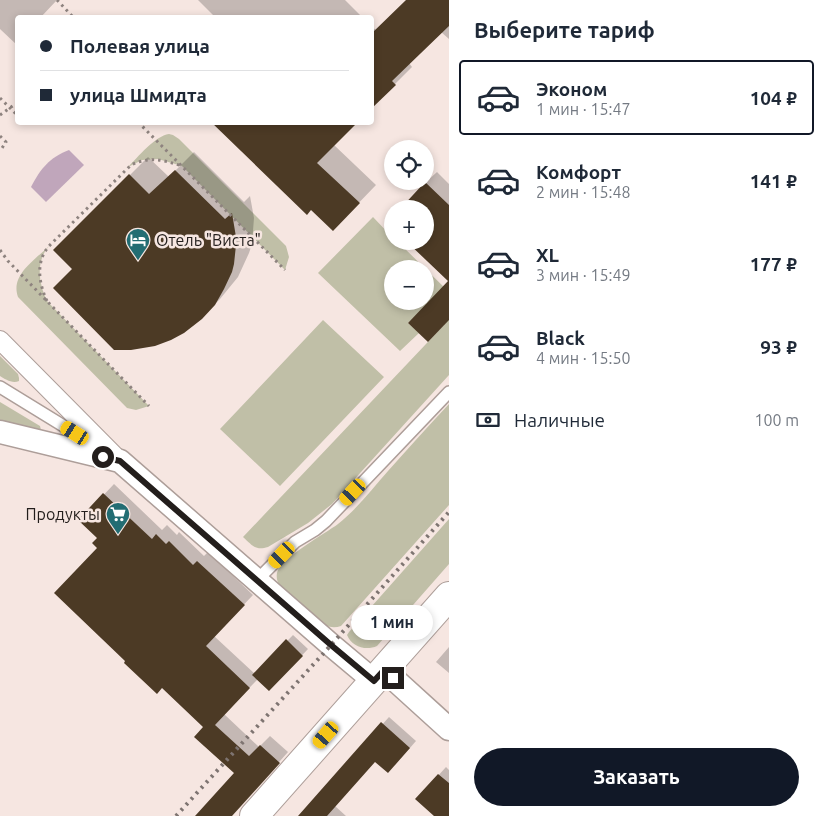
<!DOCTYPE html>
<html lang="ru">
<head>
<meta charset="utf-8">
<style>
	:root { --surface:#fff; --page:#f6f6f7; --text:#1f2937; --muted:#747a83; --line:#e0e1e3; --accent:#111827 }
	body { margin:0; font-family:Ubuntu,sans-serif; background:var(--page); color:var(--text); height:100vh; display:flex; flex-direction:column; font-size:19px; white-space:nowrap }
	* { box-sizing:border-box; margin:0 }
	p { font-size:16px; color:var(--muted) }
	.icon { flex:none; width:28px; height:28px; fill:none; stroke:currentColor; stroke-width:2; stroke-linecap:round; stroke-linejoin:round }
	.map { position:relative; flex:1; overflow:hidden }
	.sheet { display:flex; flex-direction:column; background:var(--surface); width:375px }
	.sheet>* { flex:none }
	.hud { position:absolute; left:15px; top:15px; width:359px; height:110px; border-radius:5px; box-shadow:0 2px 8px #0003; display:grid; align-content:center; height:110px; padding:0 25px; background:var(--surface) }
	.tools { position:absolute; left:384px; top:140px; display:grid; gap:10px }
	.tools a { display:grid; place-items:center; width:50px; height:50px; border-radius:50%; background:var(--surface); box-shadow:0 2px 8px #0003; font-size:25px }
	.end { position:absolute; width:22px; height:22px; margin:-11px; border:6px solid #231e1c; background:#fff; box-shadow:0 0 0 2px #fff }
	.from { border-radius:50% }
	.bubble { position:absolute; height:35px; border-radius:18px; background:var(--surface); box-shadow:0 2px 8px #0003; font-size:16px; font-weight:600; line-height:35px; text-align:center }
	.car { position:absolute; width:15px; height:30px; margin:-15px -8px; border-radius:6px; box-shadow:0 0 4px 1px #0007; background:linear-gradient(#f5c518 24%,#345 0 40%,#f5c518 0 76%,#345 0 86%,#f5c518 0) }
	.hud b { display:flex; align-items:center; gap:18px; height:48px; font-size:19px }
	.hud b+b { border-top:1px solid var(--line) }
	.hud i { width:12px; height:12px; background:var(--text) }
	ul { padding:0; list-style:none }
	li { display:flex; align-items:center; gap:15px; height:75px; margin:0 10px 8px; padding:0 15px; border:2px solid transparent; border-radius:5px }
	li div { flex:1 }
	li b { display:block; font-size:19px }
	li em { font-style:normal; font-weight:600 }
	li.active { border-color:var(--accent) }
	li>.icon { width:45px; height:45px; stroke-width:1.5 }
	h2 { padding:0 25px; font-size:22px; line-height:60px }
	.pay { display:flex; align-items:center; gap:12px; height:55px; padding:0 25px; font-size:19px }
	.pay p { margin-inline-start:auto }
	.button { display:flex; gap:10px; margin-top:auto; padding:10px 25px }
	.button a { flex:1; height:58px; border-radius:30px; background:var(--accent); color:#fff; font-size:20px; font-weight:600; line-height:58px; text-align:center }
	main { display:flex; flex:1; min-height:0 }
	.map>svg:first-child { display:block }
	.green { fill:#c0bfa7; fill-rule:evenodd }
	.water { fill:#c0a6bb }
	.shadow { fill:#0003 }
	.building { fill:#4c3a25 }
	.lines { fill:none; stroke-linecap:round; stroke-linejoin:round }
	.service-casing { stroke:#ad9e99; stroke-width:14 }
	.pedestrian-casing { stroke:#ad9e99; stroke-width:20 }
	.minor-casing { stroke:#ad9e99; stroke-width:25 }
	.tertiary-casing { stroke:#ad9e99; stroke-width:30 }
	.path { stroke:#8e837f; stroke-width:3; stroke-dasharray:2.5 4; stroke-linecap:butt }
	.service { stroke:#fff; stroke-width:11 }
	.pedestrian { stroke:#fff; stroke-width:18 }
	.minor { stroke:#fff; stroke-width:22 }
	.tertiary { stroke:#fff; stroke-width:28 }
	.rail { stroke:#7e7471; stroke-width:4; stroke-dasharray:2.5 5; stroke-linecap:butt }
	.route { stroke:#231e1c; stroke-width:6 }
	.labels { text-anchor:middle; stroke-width:5; stroke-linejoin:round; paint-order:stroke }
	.poi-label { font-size:16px; fill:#231e1c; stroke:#f6e6e1; text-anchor:start }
</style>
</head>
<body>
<main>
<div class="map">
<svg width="449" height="816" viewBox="0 0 449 816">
	<rect width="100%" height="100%" fill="#f6e6e1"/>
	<path class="green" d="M169,134l4,1 6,4 107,107 3,11 -4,13 -103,-104 -24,-7 -16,1 -14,7c10,-10 27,-31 41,-33z
		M373,217l19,20v4h5l52,51v83l-117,129 -24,19 -40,24c-13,4 -16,-2 -25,-10l201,-212 -19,-18 -17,16 11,10 -19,18 -82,-78zM392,269h33v32h-33z
		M49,246c-14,16 -10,38 -2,55l102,105 -13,4 -9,-2 -109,-111c-8,-22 17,-37 31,-51z
		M323,320l61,57 -104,109 -60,-57z
		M0,356l18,18 1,4v3c-7,3 -14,-2 -19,-5z
		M0,402l40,24 1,4 -2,1 -39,-9z
		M449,404v101l-108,121c-14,5 -26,-6 -36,-15 -10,-9 -31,-22 -28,-38 2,-14 49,-40 61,-49 19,-15 34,-35 50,-53 20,-22 40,-45 61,-67z
		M449,519v45l-72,82c-11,5 -25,1 -30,-11l2,-3z"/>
	<path class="water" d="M69,150l15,15 -38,37 -15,-15c10,-19 18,-29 38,-37z"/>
	<path class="shadow" d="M0,0h57l-17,18h-22v28l-18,-17z
		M198,0h147l18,18h-147z
		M407,0h42v39l-8,-7 -32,31 3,4 -41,41v-82l5,4z
		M213,122l121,23 42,40 -26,27z
		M194,152l50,50 6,-6 4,22 -2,26 -3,9 -11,24 -18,22 -19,19 -127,-49 -19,-19 93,-93 21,20z
		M437,172l12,12v96l-41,-39h17v-58z
		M392,218v9l-4,-4z
		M114,484l48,46 5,-5 10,10 2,-3 25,24 4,-4 45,43 -39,41 41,38 38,-39 15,14 -39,41 -11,-11 -34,35 35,33 11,-11 18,16 -57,64h-23l28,-43 -31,-46 -106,-179v-10l-19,-18z
		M449,647v26l-13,-11z
		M389,717l27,24 -21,24 -19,-5 -41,46 11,10h-46z
		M446,767l3,3v46h-13l-19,-17z"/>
	<path class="building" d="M406,0h43v26l-57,55 4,4 -25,24v-75z
		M211,122h147l-41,41 43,40 -27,28 -22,-21 -4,5z
		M175,170l50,49 7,-6 4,24v8l-2,19 -2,8 -8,17 -9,16 -13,14 -18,14 -13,7 -16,6 -24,4h-17l-61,-62 19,-19 -19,-19 76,-76 20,20z
		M425,182l24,23v115l-21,22 -20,-19 40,-42 -42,-40h19v-32h-25z
		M103,493l49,46 4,-5 10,10 3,-3 24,24 4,-4 48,44 -39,41 44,42 -35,37 34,31 11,-11 20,18 -48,53h-37l39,-43 -40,-36 9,-10 -41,-39 -5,6 -33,-31 1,-2 -71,-68 43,-45 -5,-5 5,-5 -19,-18z
		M286,639l17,17 -34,35 -17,-16z
		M381,722l29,26 -22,25 -13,-11 -48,54h-29z
		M438,774l11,9v33h-15l-19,-17z"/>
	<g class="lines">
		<g class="service-casing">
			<path id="service" d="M0,387l101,62
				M256,581l39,-39 20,-12 11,-9 123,-129"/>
		</g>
		<g class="pedestrian-casing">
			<path id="pedestrian" d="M0,340l120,121"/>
		</g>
		<g class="minor-casing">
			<path id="minor" d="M0,432l120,29 211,184 43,36
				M384,670l65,59"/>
		</g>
		<g class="tertiary-casing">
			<path id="tertiary" d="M254,816l195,-220"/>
		</g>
		<path class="path" d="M57,0l17,18
			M0,98l18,18
			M0,115l18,-13
			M24,122l1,1 2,-1
			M138,122l147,148
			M0,136l6,6 -6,9
			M0,250l8,11 141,145
			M47,301c-8,-17 -12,-39 2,-55l82,-81c19,-9 32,-5 51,1"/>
		<use href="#service" class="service"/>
		<use href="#pedestrian" class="pedestrian"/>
		<use href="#minor" class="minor"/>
		<use href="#tertiary" class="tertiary"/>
		<path class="rail" d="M176,816l155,-171 118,-133"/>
	</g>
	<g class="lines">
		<path class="route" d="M103,457l17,4 211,184 43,36 10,-11 9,8"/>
	</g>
	<defs>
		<g id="hotel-pin" transform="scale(1.25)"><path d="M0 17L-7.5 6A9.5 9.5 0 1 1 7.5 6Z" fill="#226d73" stroke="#f6e6e1"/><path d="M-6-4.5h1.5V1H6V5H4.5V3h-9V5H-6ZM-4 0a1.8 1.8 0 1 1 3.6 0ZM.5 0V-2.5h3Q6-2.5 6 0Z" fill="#fff"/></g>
		<g id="supermarket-pin" transform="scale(1.25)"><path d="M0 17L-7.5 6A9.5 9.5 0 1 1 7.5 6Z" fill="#226d73" stroke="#f6e6e1"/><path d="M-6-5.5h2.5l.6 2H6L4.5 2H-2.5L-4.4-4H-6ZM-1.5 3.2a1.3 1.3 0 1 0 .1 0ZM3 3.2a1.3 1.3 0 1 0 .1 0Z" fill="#fff"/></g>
	</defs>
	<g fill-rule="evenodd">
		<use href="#hotel-pin" x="138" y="240"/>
		<use href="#supermarket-pin" x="118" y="514"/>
	</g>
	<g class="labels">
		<g class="poi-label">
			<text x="156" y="246">Отель "Виста"</text>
			<text x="100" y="520" text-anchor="end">Продукты</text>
		</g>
	</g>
</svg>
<div class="tools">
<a><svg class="icon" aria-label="locate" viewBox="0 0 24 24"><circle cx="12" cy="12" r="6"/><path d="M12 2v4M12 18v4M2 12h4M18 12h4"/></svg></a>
<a>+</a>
<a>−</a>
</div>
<i class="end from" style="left:103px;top:457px"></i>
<i class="end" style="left:393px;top:678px"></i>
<div class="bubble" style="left:351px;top:605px;width:82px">1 мин</div>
<i class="car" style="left:75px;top:433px;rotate:302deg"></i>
<i class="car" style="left:353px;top:492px;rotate:223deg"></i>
<i class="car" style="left:282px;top:555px;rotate:224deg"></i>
<i class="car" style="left:326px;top:735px;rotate:221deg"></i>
<div class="hud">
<b><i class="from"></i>Полевая улица</b>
<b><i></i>улица Шмидта</b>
</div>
</div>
<section class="sheet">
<h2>Выберите тариф</h2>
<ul>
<li class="active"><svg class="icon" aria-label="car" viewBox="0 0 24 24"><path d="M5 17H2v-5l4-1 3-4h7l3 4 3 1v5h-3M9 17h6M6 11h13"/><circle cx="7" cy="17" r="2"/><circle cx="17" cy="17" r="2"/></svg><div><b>Эконом</b><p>1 мин · 15:47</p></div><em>104 ₽</em></li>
<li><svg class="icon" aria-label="car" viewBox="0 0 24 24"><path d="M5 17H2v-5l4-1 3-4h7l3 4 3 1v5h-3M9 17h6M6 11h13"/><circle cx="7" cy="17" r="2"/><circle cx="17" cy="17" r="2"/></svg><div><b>Комфорт</b><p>2 мин · 15:48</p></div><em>141 ₽</em></li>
<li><svg class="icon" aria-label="car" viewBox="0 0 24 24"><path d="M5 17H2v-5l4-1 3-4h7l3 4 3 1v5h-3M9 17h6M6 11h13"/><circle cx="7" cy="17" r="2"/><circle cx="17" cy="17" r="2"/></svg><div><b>XL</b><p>3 мин · 15:49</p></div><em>177 ₽</em></li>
<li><svg class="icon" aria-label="car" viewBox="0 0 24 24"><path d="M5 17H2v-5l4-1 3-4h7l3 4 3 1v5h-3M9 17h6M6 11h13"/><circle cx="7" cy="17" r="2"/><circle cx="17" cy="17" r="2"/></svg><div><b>Black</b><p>4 мин · 15:50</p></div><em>93 ₽</em></li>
</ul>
<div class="pay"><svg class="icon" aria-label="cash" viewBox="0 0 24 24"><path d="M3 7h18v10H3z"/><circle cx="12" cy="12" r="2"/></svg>Наличные<p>100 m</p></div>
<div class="button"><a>Заказать</a></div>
</section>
</main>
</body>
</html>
